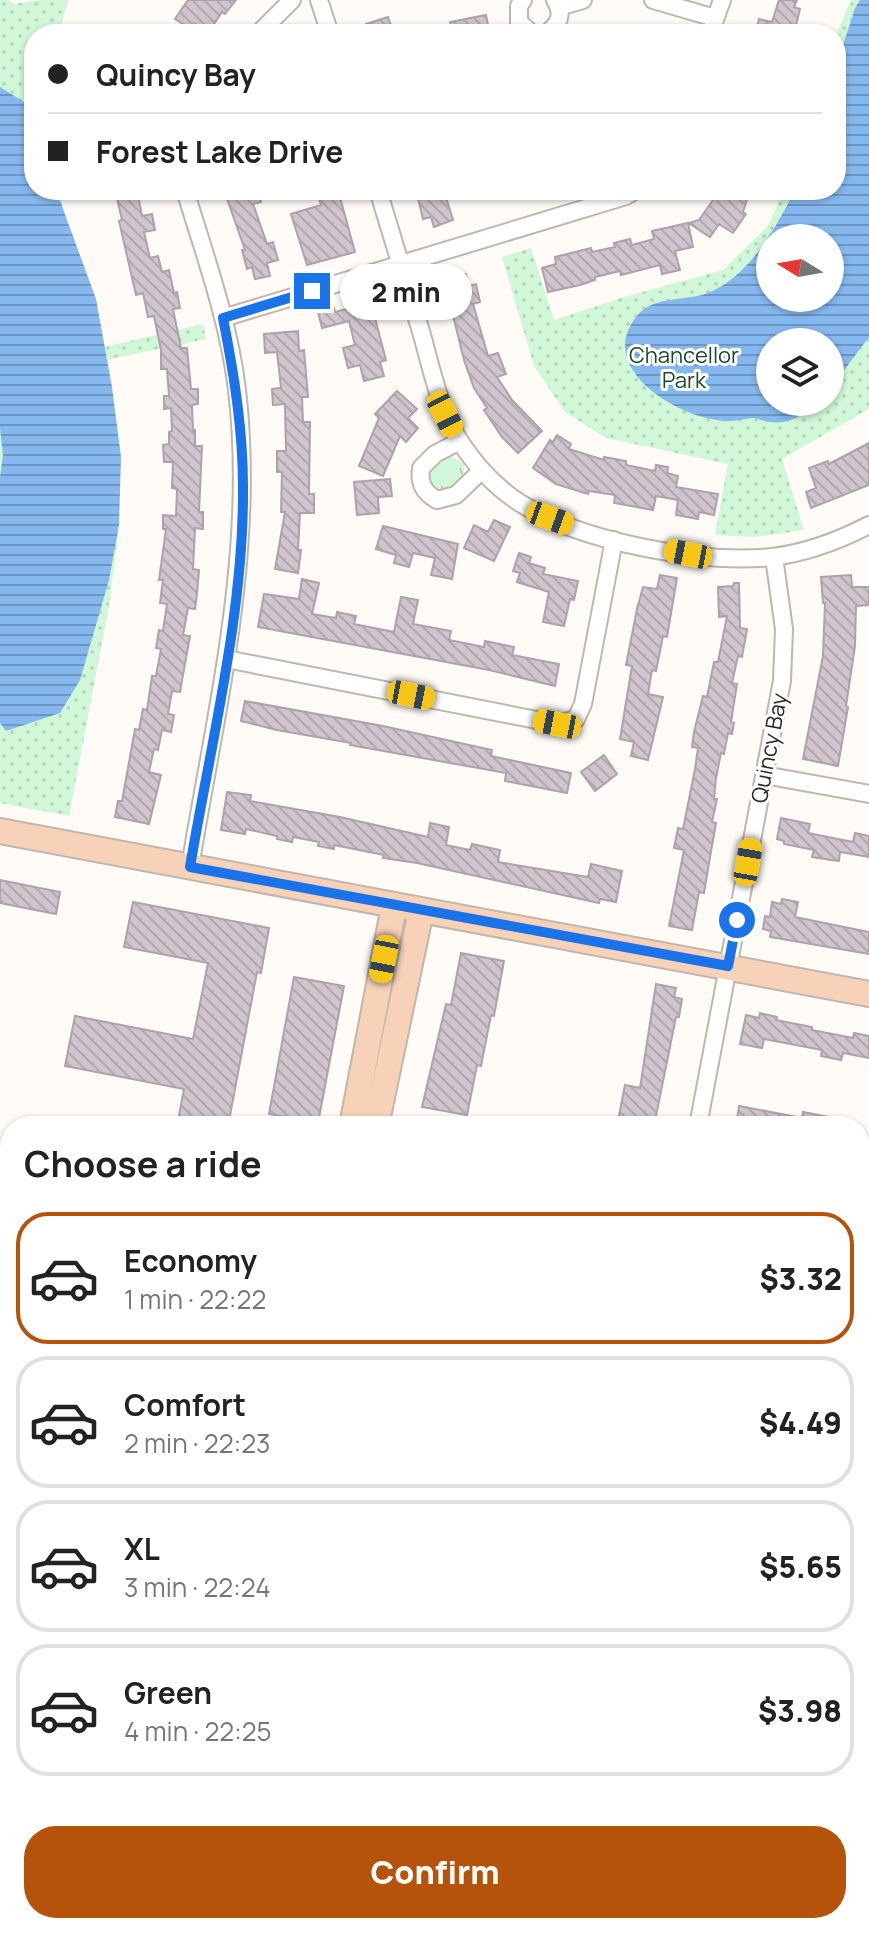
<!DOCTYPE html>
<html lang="en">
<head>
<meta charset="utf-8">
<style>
	:root { --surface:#fff; --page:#f6f6f6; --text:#222; --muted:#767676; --line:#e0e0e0; --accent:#b45309 }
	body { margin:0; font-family:Manrope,sans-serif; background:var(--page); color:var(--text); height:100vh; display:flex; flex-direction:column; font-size:30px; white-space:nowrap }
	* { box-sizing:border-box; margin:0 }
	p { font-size:26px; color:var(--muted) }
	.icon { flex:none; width:44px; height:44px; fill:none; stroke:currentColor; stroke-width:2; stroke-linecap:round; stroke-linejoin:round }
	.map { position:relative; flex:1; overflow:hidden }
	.drawer { position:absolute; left:0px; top:1116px; width:870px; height:818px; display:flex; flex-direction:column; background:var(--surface); border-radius:32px 32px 0 0; box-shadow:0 2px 6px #0004 }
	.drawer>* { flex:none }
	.guide { position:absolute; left:24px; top:24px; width:822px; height:176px; border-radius:32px; box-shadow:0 2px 6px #0004; display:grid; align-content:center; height:176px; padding:0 24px; background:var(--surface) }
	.needle { width:52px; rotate:281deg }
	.tools { position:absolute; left:756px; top:224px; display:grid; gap:16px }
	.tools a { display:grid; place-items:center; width:88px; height:88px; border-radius:50%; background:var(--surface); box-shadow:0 2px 6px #0004; font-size:40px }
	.end { position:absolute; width:36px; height:36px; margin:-18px; border:10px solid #1a73e8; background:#fff; box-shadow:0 0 0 4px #fff }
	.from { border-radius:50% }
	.bubble { position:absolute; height:56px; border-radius:28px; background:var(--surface); box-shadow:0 2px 6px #0004; font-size:26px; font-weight:800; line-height:56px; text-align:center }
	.car { position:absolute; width:24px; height:48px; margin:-24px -12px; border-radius:10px; box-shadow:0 0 6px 2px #0007; background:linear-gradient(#f5c518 24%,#345 0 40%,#f5c518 0 76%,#345 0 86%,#f5c518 0) }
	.guide b { display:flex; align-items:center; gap:28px; height:76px; font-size:30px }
	.guide b+b { border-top:2px solid var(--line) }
	.guide i { width:20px; height:20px; background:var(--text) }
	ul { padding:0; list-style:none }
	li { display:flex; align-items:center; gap:24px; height:132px; margin:0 16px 12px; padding:0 8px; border:4px solid var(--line); border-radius:32px }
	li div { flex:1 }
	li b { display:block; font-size:30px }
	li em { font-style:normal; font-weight:800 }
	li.active { border-color:var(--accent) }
	li>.icon { width:72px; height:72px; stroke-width:1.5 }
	h2 { padding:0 24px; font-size:36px; line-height:96px }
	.primary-button { display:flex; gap:16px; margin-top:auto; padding:16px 24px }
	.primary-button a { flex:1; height:92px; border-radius:32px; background:var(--accent); color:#fff; font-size:32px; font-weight:800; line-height:92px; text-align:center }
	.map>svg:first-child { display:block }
	.grass { fill:url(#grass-tufts) }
	.park { fill:url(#park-dots); fill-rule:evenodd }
	.water { fill:url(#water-rules); fill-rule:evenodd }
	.building { fill:url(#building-back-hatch); stroke:#ada2ab; stroke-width:2 }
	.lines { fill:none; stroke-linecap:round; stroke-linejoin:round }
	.street-casing { stroke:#c0b7ac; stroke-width:20 }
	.secondary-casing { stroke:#c0b7ac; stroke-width:28 }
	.street { stroke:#fff; stroke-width:16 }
	.secondary { stroke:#f7d2b9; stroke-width:24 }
	.route { stroke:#1a73e8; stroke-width:10 }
	.labels { text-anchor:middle; stroke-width:6; stroke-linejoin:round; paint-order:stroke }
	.park-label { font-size:22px; fill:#1a4929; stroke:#fff }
	.street-label { font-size:22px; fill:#2d2925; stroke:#fff }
</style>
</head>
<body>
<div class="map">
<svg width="869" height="1933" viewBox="0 0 869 1933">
	<defs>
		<pattern id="grass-tufts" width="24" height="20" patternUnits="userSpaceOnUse" patternTransform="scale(2)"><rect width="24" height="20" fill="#d0f7d8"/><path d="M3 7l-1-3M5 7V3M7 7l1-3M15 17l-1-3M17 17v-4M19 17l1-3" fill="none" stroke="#b3d4b9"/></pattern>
		<pattern id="park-dots" width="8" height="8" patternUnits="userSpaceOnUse" patternTransform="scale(2)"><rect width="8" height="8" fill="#d0f7d8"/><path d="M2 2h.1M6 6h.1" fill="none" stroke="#b3d4b9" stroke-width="1.8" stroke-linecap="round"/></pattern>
		<pattern id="water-rules" width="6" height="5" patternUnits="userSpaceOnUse" patternTransform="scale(2)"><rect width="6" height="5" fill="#85b8ef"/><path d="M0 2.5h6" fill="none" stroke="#6d96c1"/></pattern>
		<pattern id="building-back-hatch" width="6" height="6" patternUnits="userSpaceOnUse" patternTransform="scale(2)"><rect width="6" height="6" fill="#d0c4cd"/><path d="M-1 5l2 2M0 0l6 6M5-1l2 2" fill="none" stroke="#b3a8b0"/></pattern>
	</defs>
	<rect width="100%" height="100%" fill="#fefaf6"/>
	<path class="grass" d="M451,456l13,8v14c-15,16 -45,22 -34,-9z
		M0,1282l10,1v229l-10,1z"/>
	<path class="park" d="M0,0h8l6,4 26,-4h28l-9,34h-25v156h24l46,157 99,-23 3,15 -100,21 13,139 -2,45 -8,62 -40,210 -69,-13z
		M851,0h18v409l-87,50 22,71 -48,7 -41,-2 13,-71 -122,-26 -41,-26 -31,-46 -32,-109 29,-9 23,72 70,-23 99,-27 44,-43 18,-37h51v-155zM770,238h60v60h-60zM770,342h60v60h-60z
		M272,1924h569l4,9h-571z"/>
	<path class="water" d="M860,0h9v337l-39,52v-47h-60v60h48c-14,12 -28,23 -48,20 -6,0 -12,-4 -18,-4 -8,1 -15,3 -24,3 -46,0 -135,-52 -91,-105 16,-20 46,-15 68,-22 43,-15 71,-66 90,-104h41v-123l19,-59zM770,238h60v60h-60z
		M0,87l24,15 10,27v61h22l40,109 16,88 9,70 -2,68 -10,55 -29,100 -20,33 -54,18 -6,-8v-246l3,-22 -3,-26z"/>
	<path class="building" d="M188,0h48l-11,14 -3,-2 -14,21 -13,-9 -4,5 -16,-10z
		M779,0h18l-3,7 6,2 -5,20 7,1 -1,4h-46l4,-15 13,3z
		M486,15l3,15 -13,4h-24l-2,-12z
		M388,17l6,17h-26l-2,-10z
		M115,190h22l5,26 10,-2 3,16 -11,2 6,26 8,-2 4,16 7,-2 5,23 3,-1 3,16 -7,1 8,39h6l4,41h7v15l-6,1 1,26 2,-1v16h7l-3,66h4v17l-8,-1 -2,41 6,1 -2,24 -2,15 -7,-1 -5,27 7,1 -10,56 -8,-1 -4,23 6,1 -3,17 -9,-2 -4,20 -4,-1 -5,23 12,3 -12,49 -34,-7 3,-16h4l13,-72 4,1 4,-21 4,1 5,-34h4l5,-27 -5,-1 3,-18 4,1 4,-27 -7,-1 3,-23h-4l7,-51h-3v-14l13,1 1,-27 -5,-1 1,-26h-9l-1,-17 6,-1v-12l3,-1 -1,-23 -7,1v-13h5l-2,-27h-6v-19l-7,-34 -6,1 -5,-24 -7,2 -17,-74 3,-1z
		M224,190h33l4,12 -8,2 14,40 6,-2 5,18 -11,3 3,13 -15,3 -3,-12 -5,2 -5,-19h3z
		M316,190h22l17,62 -48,13 -16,-51 30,-9z
		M416,190h24l2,5 3,-1 8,26 -19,7 -3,-10 -8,2z
		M720,190h30l-7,22 3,2 -13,19 -14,-9 -9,13 -21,-14 10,-3z
		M688,223l5,24 -18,4 5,19 -18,4 -2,-9 -39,10 -1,-4 -25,6v3l-15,5 -32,7 -6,-24 14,-4 -1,-7 36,-9 1,4 23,-5 -1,-4 16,-4 2,6 22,-6 -2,-8z
		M466,274l3,12 7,-2 4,18 -7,2 15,52 10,-3 8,21 -9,3 15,23 30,31 -24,22 -16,-16 -18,-27 3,-2 -13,-20 -10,-28 -20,-81z
		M371,303l15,57 -6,2 4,14 -20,5 -4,-16 -12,3 -5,-20 12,-3 -6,-24 -27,7 -4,-16 16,-4 1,4z
		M298,331l1,20 5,-1 4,47h-6l1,25h7l-1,72h5v19h-14l-2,37h3l-3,23 -23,-4 10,-57h-4l1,-40h-5v-21h9l-1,-47 -12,1 -1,-16 9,-1 -4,-36 -12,1 -1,-19z
		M397,391l20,18 -9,9 10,10 -12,14 -6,-6 -17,40 -24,-10 20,-48 -4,-4z
		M557,435l14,9 -2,5 35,11v-3l22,4v4l29,6 1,-6 12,2 -1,6 11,3 -2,11 42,7 -4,21 -15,-3 -1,7 -22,-4 2,-15 -22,-4 -3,14 -39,-7 1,-8 -26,-4 -1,3 -32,-10 -23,-16 17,-28 3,2z
		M869,443v42l-58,23 -5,-16 10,-4 -7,-20 19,-7 1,3z
		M390,479l2,17 -14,1 1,16 -22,2 -3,-33z
		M494,520l16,7 -16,34 -30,-13 10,-23 14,7z
		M383,526l75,18 -6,35 -21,-4 4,-17 -22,-5 -4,14 -15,-4 2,-8 -20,-6z
		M519,553l12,4 -2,6 16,5 -2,6 35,7 -4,19 -4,-1 -6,27 -21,-4 6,-30 -32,-10 3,-9 -7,-2z
		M660,575l17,3 -10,59 -4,-1 -7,35 -4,-1 -4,24 15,3 -15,63 -17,-4 3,-14 -14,-3 12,-73 -6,-1 11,-56 6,-22 14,2z
		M851,575l1,12h17v18l-13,1 -1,40 -9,60 2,1 -10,59 -35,-7 20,-103 2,-53h-2l-2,-26z
		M302,579l17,4 -7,31 24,4 1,-6 19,4 -2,8 40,8 7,-35 17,3 -5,24 38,7 -2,9 35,7 1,-6 29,6 -2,8 47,9 -4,22 -66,-16 -231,-43 6,-33 35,5z
		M734,583h5l1,45 7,1 -5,28 -4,-1 -6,27 5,1 -6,38 3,1 -2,11 -4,-1 -4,21 -3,-1 -5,25 -2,21h3l-5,23 4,1 -7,40 -5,30 -5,-1 -7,38 -23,-4 15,-76 -10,-2 4,-20 5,1 12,-60 3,-21 -6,-1 2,-15 9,-36 4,1 7,-35h4l9,-46 -8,1 -1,-30 15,-1z
		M245,701l138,25 109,24 -1,6 80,17 -4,20 -62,-12 1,-8 -156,-28 1,-2 -74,-13 -36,-9z
		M604,755l13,19 -22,17 -14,-19z
		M227,792l24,3 -1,6 90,16 88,20 2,-14 19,4 -3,18 24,5 2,-6 28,6 -2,12 90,15 3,-13 31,7 -6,31 -16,-3 -1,4 -182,-40 -34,-5 1,-3 -50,-10v4l-16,-3 1,-4 -26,-5 -1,5 -15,-3v-3l-31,-7 -1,5 -24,-4z
		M781,818l29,6 -2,9 45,9 2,-9 14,3v21l-29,-5 -1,9 -8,-1 -19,-3 2,-7 -30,-6v-3l-7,-2z
		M0,880l60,12 -4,22 -56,-11z
		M782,899l16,3 -3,15 74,15v22l-99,-17 1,-6 -8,-2 2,-13 5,1 2,-15 9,2z
		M133,902l136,26 -8,45 -4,-1 -29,154h-51l7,-37 -119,-23 10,-50 118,23 15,-76 -84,-16z
		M461,953l43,8 -10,55 -3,-1 -10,51 -4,-1 -10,50 -45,-8 24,-103 5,1z
		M294,977l50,9 -26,137 -49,-9z
		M656,984l20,4 -2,9 8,2 -3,18h-3l-22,109h-37l8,-41 15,3z
		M760,1013l17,4 -1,3 36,7v3l41,8 1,-5 15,3v22l-26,-5 -2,7 -20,-4 1,-6 -58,-11 -2,9 -22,-4 6,-29 13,3z
		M739,1106l63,12 1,-6 41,8 -1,6h-107z"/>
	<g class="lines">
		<g class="street-casing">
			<path id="street" d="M319,0l11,34
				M523,0l-4,6v16l13,12
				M653,0l62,18
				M559,7l24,-7
				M258,34l34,-34
				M546,34c13,-10 18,-19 9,-34
				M710,34l12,-34
				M185,190c20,66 44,132 52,200 19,161 -21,319 -47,477
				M378,190c15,48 29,97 44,145 10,36 18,76 39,108 15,23 36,45 59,60 62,39 179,61 252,54 34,-4 66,-16 97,-32
				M223,318l403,-122 10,-6
				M460,441l-25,13 -14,14c-2,15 2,24 16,32l19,-5 26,-25
				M226,659l331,65 19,-5 7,-15 31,-164
				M764,775l105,19
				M698,1126l84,-445 2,-52 -10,-72
				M860,1188l9,2
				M860,1542l9,2
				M860,1801l9,11
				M0,1869l10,-3
				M164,1924l3,9
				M146,1933l4,-9"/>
		</g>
		<g class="secondary-casing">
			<path id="secondary" d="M0,831l869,163
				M352,1126l42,-220
				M376,1126l45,-215
				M0,1180l10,1
				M0,1218l10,1
				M860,1333l9,2
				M860,1373l9,2
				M0,1543l10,-1
				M860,1754l9,8"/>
		</g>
		<use href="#street" class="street"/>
		<use href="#secondary" class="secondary"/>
	</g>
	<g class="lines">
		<path class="route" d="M312,291l-89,27c11,56 20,112 20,169 1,126 -32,255 -53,380l538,99 9,-46"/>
	</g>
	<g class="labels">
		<g class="park-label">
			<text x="684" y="363">Chancellor<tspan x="684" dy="25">Park</tspan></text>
		</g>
		<g class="street-label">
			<text transform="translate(769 748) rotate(-79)" y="8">Quincy Bay</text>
		</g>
	</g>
</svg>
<div class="tools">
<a><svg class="needle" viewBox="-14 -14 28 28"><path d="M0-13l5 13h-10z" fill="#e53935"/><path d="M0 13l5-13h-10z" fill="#767676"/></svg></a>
<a><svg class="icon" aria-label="layers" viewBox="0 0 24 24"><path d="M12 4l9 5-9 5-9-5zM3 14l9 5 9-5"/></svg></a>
</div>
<i class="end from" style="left:737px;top:920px"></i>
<i class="end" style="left:312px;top:291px"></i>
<div class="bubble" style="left:340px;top:264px;width:132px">2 min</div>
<i class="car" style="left:445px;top:414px;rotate:153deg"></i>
<i class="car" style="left:550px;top:518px;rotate:110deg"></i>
<i class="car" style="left:688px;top:554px;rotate:281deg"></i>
<i class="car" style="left:411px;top:695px;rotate:101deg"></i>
<i class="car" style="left:557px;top:724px;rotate:281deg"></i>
<i class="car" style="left:748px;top:862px;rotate:10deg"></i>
<i class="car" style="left:384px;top:959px;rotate:191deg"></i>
<div class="guide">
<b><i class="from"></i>Quincy Bay</b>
<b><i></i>Forest Lake Drive</b>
</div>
<section class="drawer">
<h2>Choose a ride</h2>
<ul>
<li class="active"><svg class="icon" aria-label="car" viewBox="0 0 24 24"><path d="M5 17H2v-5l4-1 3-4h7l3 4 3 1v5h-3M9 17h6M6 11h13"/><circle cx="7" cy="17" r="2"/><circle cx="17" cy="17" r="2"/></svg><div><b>Economy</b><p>1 min · 22:22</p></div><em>$3.32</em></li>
<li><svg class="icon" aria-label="car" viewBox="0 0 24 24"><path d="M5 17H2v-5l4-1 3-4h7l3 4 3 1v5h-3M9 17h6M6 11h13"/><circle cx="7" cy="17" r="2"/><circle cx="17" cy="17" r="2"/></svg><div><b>Comfort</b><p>2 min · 22:23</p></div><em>$4.49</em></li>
<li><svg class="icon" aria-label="car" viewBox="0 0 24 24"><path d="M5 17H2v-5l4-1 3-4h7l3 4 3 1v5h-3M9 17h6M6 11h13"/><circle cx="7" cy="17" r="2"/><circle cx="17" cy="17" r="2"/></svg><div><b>XL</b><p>3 min · 22:24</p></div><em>$5.65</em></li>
<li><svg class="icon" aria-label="car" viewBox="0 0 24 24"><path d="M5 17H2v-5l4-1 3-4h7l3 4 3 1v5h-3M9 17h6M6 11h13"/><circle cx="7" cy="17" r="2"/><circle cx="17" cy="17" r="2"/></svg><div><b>Green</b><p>4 min · 22:25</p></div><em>$3.98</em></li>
</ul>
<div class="primary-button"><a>Confirm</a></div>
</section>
</div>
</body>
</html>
